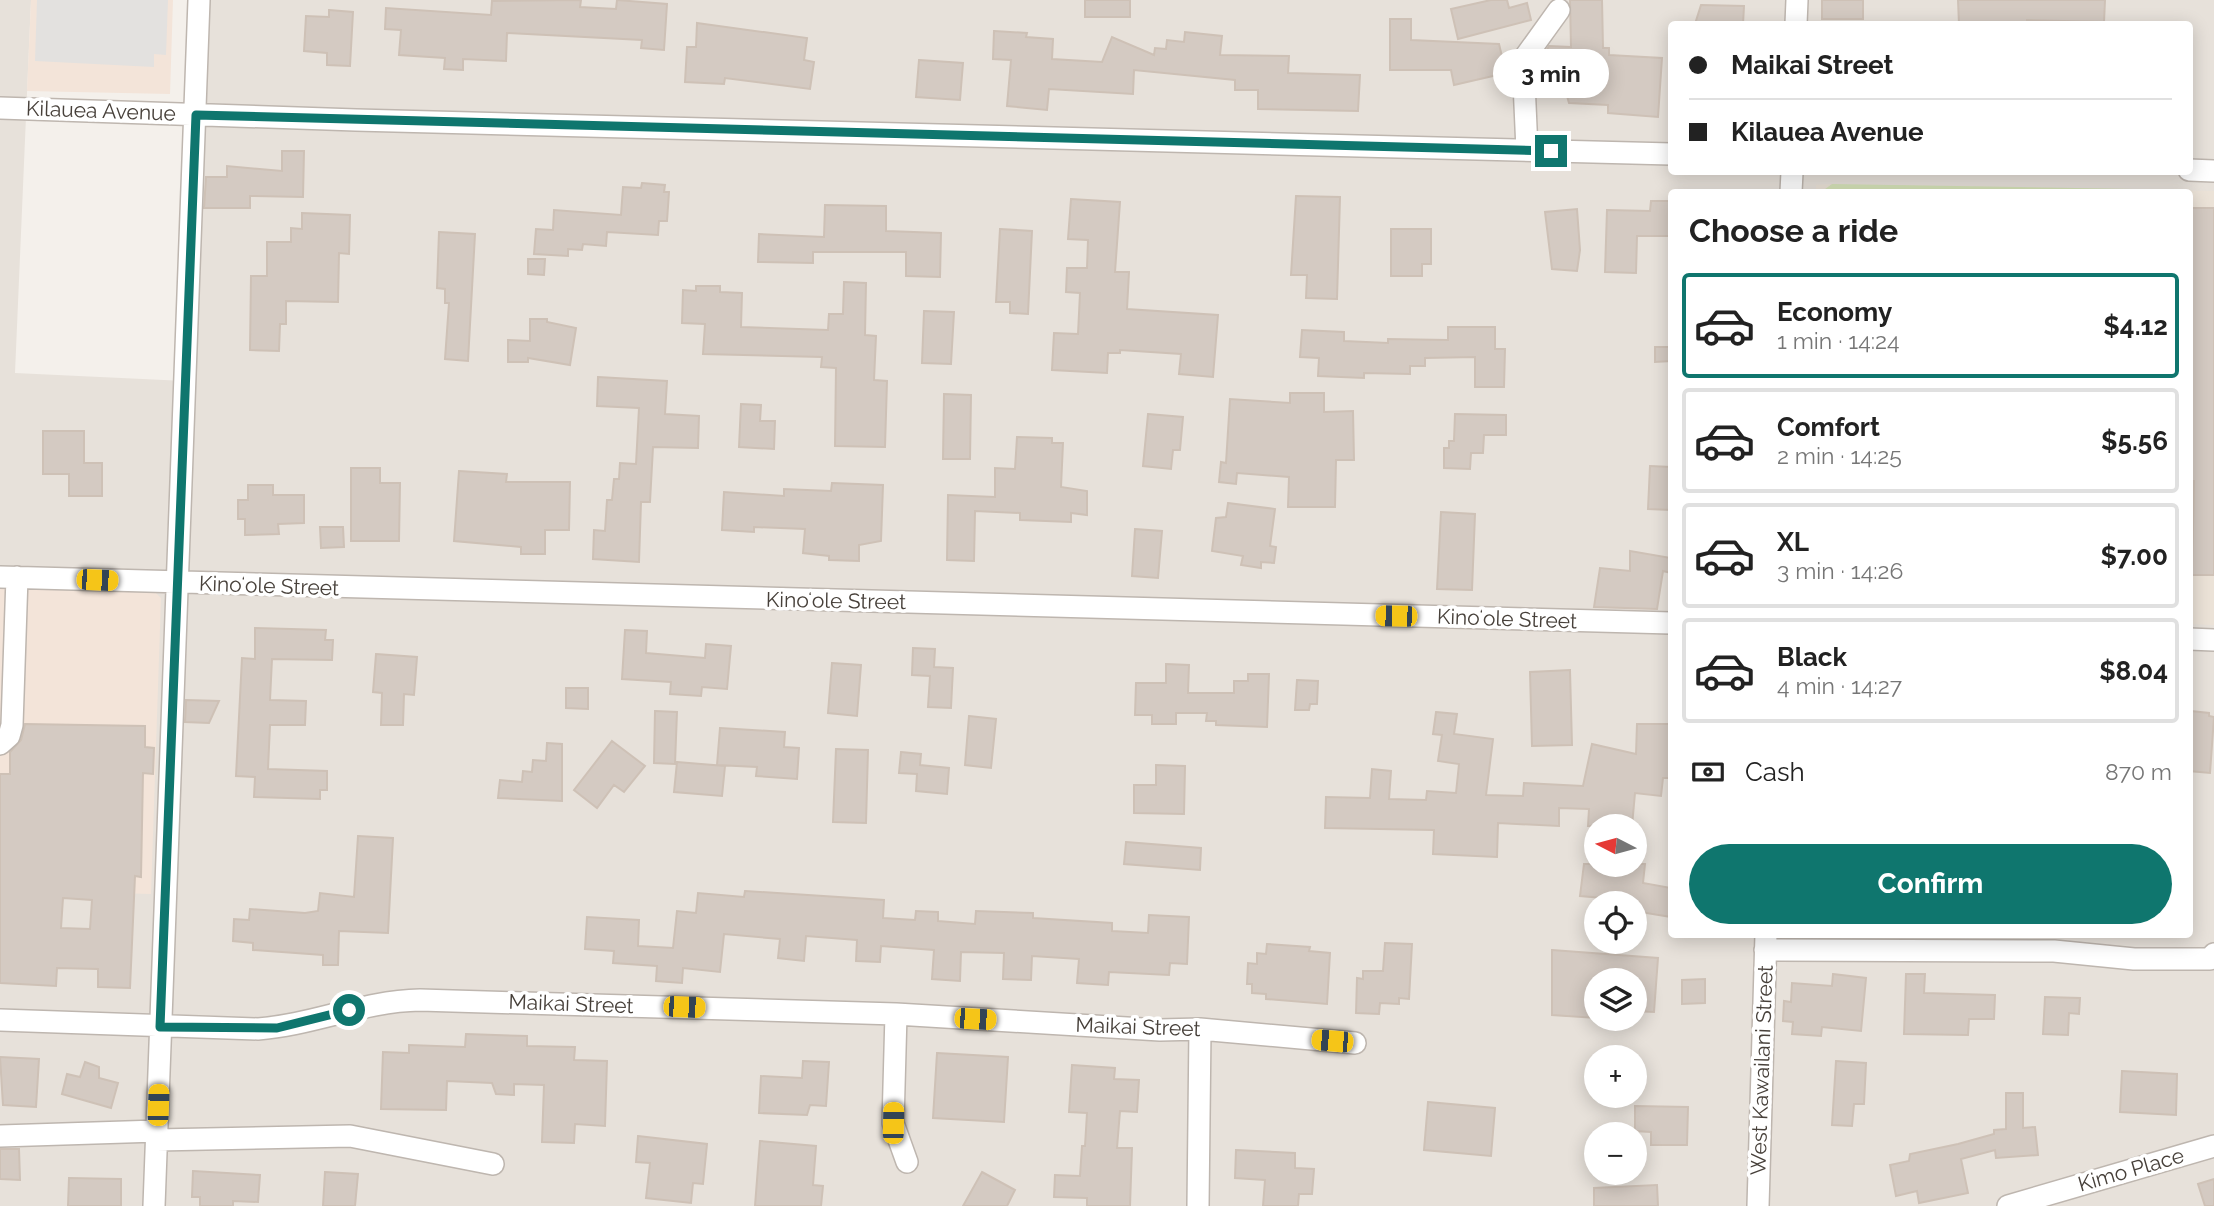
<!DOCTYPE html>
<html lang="en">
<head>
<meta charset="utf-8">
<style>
	:root { --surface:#fff; --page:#f2f2f2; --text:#222; --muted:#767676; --line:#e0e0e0; --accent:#0f766e }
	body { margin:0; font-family:Raleway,sans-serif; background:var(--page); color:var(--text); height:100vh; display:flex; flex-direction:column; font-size:26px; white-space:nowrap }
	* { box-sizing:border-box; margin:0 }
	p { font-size:23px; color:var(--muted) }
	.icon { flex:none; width:38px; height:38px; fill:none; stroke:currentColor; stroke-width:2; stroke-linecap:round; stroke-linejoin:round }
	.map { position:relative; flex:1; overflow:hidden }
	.drawer { position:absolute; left:1668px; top:189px; width:525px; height:749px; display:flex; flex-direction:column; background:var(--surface); border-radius:7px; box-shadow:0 4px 18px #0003 }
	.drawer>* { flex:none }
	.hud { position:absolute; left:1668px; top:21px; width:525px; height:154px; border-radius:7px; box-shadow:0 4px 18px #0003; display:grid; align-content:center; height:154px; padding:0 21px; background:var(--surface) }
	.needle { width:46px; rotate:276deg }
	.tools { position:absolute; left:1584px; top:814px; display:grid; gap:14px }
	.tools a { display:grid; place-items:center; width:63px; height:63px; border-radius:50%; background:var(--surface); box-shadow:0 4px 18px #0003; font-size:35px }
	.end { position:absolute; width:32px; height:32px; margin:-16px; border:9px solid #0f766e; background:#fff; box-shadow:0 0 0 4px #fff }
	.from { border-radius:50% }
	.bubble { position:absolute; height:49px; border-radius:24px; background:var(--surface); box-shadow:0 4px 18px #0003; font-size:23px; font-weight:700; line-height:49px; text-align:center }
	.car { position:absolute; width:21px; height:42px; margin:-21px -10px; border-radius:9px; box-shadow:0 0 5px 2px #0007; background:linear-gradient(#f5c518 24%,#345 0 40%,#f5c518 0 76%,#345 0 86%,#f5c518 0) }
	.hud b { display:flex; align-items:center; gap:24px; height:66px; font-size:26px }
	.hud b+b { border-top:2px solid var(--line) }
	.hud i { width:18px; height:18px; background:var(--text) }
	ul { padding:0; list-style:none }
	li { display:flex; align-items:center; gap:21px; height:105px; margin:0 14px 10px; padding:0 7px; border:4px solid var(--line); border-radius:7px }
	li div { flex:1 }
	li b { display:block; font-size:26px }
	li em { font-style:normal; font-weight:700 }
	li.active { border-color:var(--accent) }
	li>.icon { width:63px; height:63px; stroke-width:1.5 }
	h2 { padding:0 21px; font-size:32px; line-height:84px }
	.pay { display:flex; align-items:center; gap:18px; height:77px; padding:0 21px; font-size:26px }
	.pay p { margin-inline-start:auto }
	.button { display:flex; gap:14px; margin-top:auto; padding:14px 21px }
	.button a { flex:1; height:80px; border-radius:42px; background:var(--accent); color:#fff; font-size:28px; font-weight:700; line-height:80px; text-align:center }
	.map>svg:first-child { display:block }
	.residential { fill:#e7e1da; fill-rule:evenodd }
	.commercial { fill:#f3e4d9 }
	.education { fill:#ebe2d7 }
	.green { fill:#d6e3b9 }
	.parking { fill:#e3e1df }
	.building { fill:#d4cac2; stroke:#cec1b6; stroke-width:2; fill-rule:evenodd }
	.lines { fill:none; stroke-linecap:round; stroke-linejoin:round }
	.minor-casing { stroke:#beb6af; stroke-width:24 }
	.minor { stroke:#fff; stroke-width:21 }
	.route { stroke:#0f766e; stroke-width:9 }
	.labels { text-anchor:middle; stroke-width:7; stroke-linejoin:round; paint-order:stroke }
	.street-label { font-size:21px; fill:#47403a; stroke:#fff }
</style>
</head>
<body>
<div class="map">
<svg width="2214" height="1206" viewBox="0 0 2214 1206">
	<rect width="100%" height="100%" fill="#f4f0eb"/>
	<path class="residential" d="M0,0h31l-16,373 170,8 14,-381h2015v1206h-2214zM1671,24h518v148h-518zM1671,192h518v742h-518zM1596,826h38v38h-38zM1596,903h38v39h-38zM1596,980h38v38h-38zM1596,1057h38v39h-38zM1596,1134h38v38h-38z"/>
	<path class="commercial" d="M31,0h142l-3,94 -143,-3z
		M0,588l154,3 7,7 -10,296 -151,-4z"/>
	<path class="education" d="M1832,184l382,7v434l-25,-1v-432h-373v-7z"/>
	<path class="green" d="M1832,184l301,5v3h-312z"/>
	<path class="parking" d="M37,0h131l-2,55 -12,-1v13l-119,-6z"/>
	<path class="building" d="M581,0l-1,7 36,2 1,-9 50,4 -3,46 -23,-2 1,-8 -135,-7 -1,28 -43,-2v11l-19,-1 1,-11 -46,-3 2,-25 -16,-1 1,-21 105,7 1,-14z
		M1085,0h45v17h-45z
		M1491,0h16l2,8 18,-5 4,17 -73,19 -7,-30z
		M1570,0h32l1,48h6v7l53,3 -4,59 -50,-4v-8l-39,-2 -2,-7 -23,-1 2,-44 3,-5 22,1z
		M1822,0h41v19h-41z
		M1958,0h147l-1,22 -77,-2v4h-68z
		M1701,5l43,1 -1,18h-48z
		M329,10l24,2 -3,54 -23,-1v-12l-23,-2 2,-35 23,1z
		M1390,19h21v21l88,4 7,29 -52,12 -3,-15h-61z
		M697,23l110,15 -3,22 10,2 -4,27 -85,-11 -1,6 -39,-2 2,-35h9z
		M994,31l33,2 -1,4 27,2 -1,20 50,3 10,-25 42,18 1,-7 11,1 1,-9 17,2 1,-10 37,4 -2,19 69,1 -1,17 72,2 -2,36 -100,-2v-19h-23v-10l-101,-10 -1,24 -84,-5 -2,21 -40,-4 4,-46 -18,-1z
		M919,60l44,3 -3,37 -44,-3z
		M282,151h22l-1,46 -53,-1v12h-46l2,-31h21v-11l55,5z
		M642,183l23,2 -1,7h5l-2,29h-8l-1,14 -51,-3 -1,14 -23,-2 -1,6 -14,-1v7l-34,-2 2,-25 17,1 1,-20 67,5 2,-28 18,1z
		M1296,196l44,1 -3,102 -31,-1 1,-23h-16z
		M1071,199l49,3 -5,70h14l-2,37 91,6 -5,62 -34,-3 2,-20 -61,-4v3h-12l-1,20 -55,-3 2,-37 24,1 2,-41 -14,-1 1,-24h20l1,-28 -20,-1z
		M1651,201h20v35h-34l-1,37 -31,-1 2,-62 43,1z
		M825,205l61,1v25l55,2 -1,44 -34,-1v-24h-93v11l-55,-1 1,-28 65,3z
		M2189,208h25v367h-22l2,-94h-5z
		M1577,209l3,41 -3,21 -25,-2 -7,-57z
		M302,213l48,2 -1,39 -10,-1 -1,49 -52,-1v23h-6l-1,27 -29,-1 1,-74h16v-34h24v-14l11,1z
		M1000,229l32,2 -4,83 -18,-1v-11h-14z
		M1391,229h40v35h-9v12h-31z
		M439,232l36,2 -7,127 -23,-2 4,-56h-4v-14l-8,-1z
		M528,259h17l-1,16 -16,-1z
		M844,282l22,1 -1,52 11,1 -2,44 13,1 -2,66 -50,-1 1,-78 -15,-1 1,-10 -119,-3 2,-30 -23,-1 1,-33 13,1v-5h24v6l22,1 -1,34 87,3 1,-16h14z
		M924,311l30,1 -3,52 -29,-1z
		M530,319h17v3l29,6 -6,37 -42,-7v4h-20v-22l22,1z
		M1448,327h47v22h10l-1,38h-29v-30l-50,1v8h-15v8l-46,-1v5l-46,-2 1,-18 -19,-1 2,-27 42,2v9l44,2v-4l60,1z
		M1655,347h15l1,14 -16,1z
		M598,377l69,4 -2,33 34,2 -1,32 -45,-1 -3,55h-9l-2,60 -46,-3 1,-29 11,1 2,-31h5l2,-21h5l1,-16 16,1 3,-56 -42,-2z
		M1290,393h34v19l29,-1 1,49h-18l-1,47h-47l1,-30 -52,-4 -1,11 -17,-2 2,-20 5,1 4,-64 60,4z
		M944,394l27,1 -1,64h-27z
		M741,404l20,1 -1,16h15l-1,28 -35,-2z
		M1148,414l35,3 -3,33h-7l-2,19 -28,-3z
		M1455,414l51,1v20h-22l-1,18h-12l-1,16 -26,-1v-20h5v-7h5z
		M43,431h41v32h18v33h-33v-22h-26z
		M1017,437l35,1v5h11l-2,44 26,4v24l-16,-2v9l-51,-2v-7l-45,-2 -1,50 -27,-1 1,-65 47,2v-29l20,1z
		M1650,466l21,1v43l-23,-1z
		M351,468h29v15h20l-1,58h-48z
		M459,471l48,3 -1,8h64l-1,48h-24v24h-24v-7l-67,-6z
		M832,483l51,2 -2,56 -22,4v16l-30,-1v-4l-26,-3 2,-24 -51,-2v5l-32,-2 2,-38 60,4v-7l47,2z
		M248,485h25v10h31v28l-26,1 1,10 -34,1v-16h-7v-19h10z
		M1228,503l47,6 -5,37 6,1 -2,16 -13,-1v6l-20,-3 2,-9 -31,-5 4,-33 10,-1z
		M1441,512l34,2 -3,76 -35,-1z
		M320,527h23l1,20 -23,1z
		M1135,529l27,2 -4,47 -26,-2z
		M1630,551l41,7v15l-8,-2 -6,38 -63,-2 6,-39 30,3z
		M255,628l71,2 -1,10h8l-1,20 -60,-1 -2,41 36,1 -1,24h-35l-2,44 59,2v19h-7v9l-66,-2 1,-20 -19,-1 6,-118 13,1z
		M625,630l22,1 -1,22 59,5 1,-14 25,2 -4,43 -25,-2 -1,9 -31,-2 1,-12 -49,-3z
		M913,648l22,1 -1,18 19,1 -2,40 -23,-1 2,-31 -18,-1z
		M376,654l41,3 -3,38 -10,-1 -1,31h-22l1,-32 -9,-1z
		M832,663l29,2 -4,51 -29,-3z
		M1166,664l23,1 -1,28h46v-12h14v-7h21l-2,53 -51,-2v-4h-10l1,-8h-31v11h-24v-9h-17l1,-32h30z
		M1570,670l2,75 -40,1 -2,-74z
		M1297,680l21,1 -1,23h-7l-1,6h-14z
		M566,688h22v21l-22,-1z
		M186,700l33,1 -10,22 -24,-1z
		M655,711l22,1 -2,52 -21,-1z
		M2191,711l18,2v3l5,1 -4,56 -21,-2z
		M1436,712l21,2 -3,20 39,5 -7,56 37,1 1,-13 59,3 9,-42 44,10 1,-30h34v54h-8l-2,18 -26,-3 -3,33h-44l1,-17 -30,-1v18l-61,-3 -1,34 -64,-3 1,-24 -109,-2 1,-31 44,1 2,-29 19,2 -2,28 37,1 1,-9 29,2 3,-29 -21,-3 4,-26 -9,-1z
		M969,716l27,3 -5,49 -26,-3z
		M25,724l120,2v21l9,1 -1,26 -10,-1 -2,104 -6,-1 -5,112 -32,-1v-18l-41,-1 -1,18 -56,-3v-209h10v-22l11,-12zM63,898l29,2 -2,29 -29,-1z
		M720,728l65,4 -1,15 15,1 -2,31 -41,-3 1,-9 -40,-2z
		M612,741l33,25 -21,26 -10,-7 -17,23 -23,-18z
		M547,743l15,1v57l-64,-3 2,-18 22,2 1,-11 9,1 1,-12 13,1z
		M836,749l32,1 -2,73 -33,-1z
		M901,752l20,2 -1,11 29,3 -2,26 -31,-3 1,-17 -18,-1z
		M677,762l48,4 -3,30 -48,-4z
		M1156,765l29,1 -1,48 -50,-1v-28h22z
		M358,836l35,2 -5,95 -49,-2 -1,34h-15v-10l-70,-5v-7l-20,-2 1,-22 15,1 1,-11 55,4 13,-2 2,-18 34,4z
		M1126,842l75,6 -1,22 -76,-6z
		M1584,864h61l-2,19 28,5v29l-37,-6v-8h-6v-3l-48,-4z
		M745,891l139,9 -1,18 32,2 1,-9 22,1v9l37,3 1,-13 57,2v5l79,5v8l36,2 1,-18 40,2 -2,47 -17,-1 -1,12 -60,-3 -1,13 -31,-2 2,-24 -47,-3 -1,24 -28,-1 1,-26 -43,-1 -1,29 -28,-2 2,-29 -53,-4 -1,16 -24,-1 1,-21 -51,-4 -2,25 -26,-3 2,-19 -56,-5 -4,38 -37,-4 -1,15 -26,-2 1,-15 -44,-3 1,-12 -29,-2 2,-32 52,3 -1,26 35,2 4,-37 19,2 2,-20 46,4z
		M1385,943l27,1 -3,55 -10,-1v6l-19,-1 -1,11 -23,-1 1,-35 6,1v-8h20z
		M1267,944l43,3 -1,4 21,2 -3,51 -61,-5v-5l-14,-1v-9h-5l1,-21 9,1v-11l9,1z
		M1552,950l106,8 -4,54 -20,-1v-31h-38v38l-44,-3z
		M1833,974l33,4 -5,53 -39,-4 -1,9 -29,-2 1,-12 -10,-1 1,-20 7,1 1,-19 40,3z
		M1906,974h19l-1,19 71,2 -1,24h-25l-1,16 -64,-1z
		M1705,979v24l-23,1v-24z
		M2045,997l35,1 -1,16 -10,-1 -1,22 -25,-1z
		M466,1034l61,2v10l48,1 -1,13 33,1 -2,65 -30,-2 -1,19 -32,-1 2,-57 -30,-1v11l-18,-1 -4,-11 -45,-2 -1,29 -65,-1 2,-57 26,1v-8l56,2z
		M937,1053l71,4 -4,65 -71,-4z
		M0,1057l39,2 -3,48 -33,-2z
		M803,1061l26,1 -3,44 -16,-1 -3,10 -48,-2 2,-37 41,2z
		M1836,1061l30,2 -2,41h-10l-2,22 -20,-1z
		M85,1062l14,5v11l19,5 -7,25 -49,-14 5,-20 13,3z
		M1072,1065l43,3 -1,11 25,1 -2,32 -17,-1 -3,37h15l-2,58h-43v-8l-33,-1 1,-22 25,1 2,-30h3l2,-33 -18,-1z
		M2122,1071l55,3 -1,41 -56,-3z
		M2006,1093h17v35l12,-1 3,28 -42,3 -1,-8 -34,9 7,34 -49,10 -2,-12 -21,5 -6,-31 19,-4 1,-7 48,-10 36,-10v-4l12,-1z
		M1428,1102l67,6 -4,48 -67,-6z
		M1635,1106l53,1 -1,38h-36v-13l-16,-1z
		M638,1136l69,8 -4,40 -10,-1 -2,20 -45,-5 4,-35 -14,-1z
		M760,1141l56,5 -3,39 10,1 -2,20h-66z
		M0,1149h19l1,31 -20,-1z
		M1236,1150l59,3v15l19,1 -2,25h-13l-1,12h-35l2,-26 -30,-2z
		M193,1171l67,4 -2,27 -25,-1v5h-33v-9h-8z
		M325,1172l33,2 -3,32h-32z
		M982,1172l33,18 -8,16h-44z
		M69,1178l52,1v27h-53z
		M2214,1179v27h-9l-7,-22z
		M1657,1185l1,21h-64v-18z"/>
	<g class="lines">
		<g class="minor-casing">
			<path id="minor" d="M1796,24l1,-24
				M0,108l356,12 1315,34
				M1527,150l-4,-90 36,-50
				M2189,170l25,1
				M1791,192l1,-20
				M0,577l1671,46
				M2189,639l25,1
				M0,744l9,-8 3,-11 5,-148
				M1765,950l289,1 80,8h76l4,-5
				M896,1014l-3,109 14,39
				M0,1020l258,9c55,-4 105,-28 162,-29l476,14 264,16 40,-1 155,14
				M0,1136l157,-5
				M157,1140l193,-4 143,28
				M154,1206l45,-1206
				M1198,1206l2,-177
				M1758,1206l8,-272
				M2008,1206l206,-60"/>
		</g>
		<use href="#minor" class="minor"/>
	</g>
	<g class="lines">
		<path class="route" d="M349,1010l-72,18 -117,-1 36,-912 1355,36"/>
	</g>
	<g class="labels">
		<g class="street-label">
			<text transform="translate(101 111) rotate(2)" y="7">Kilauea Avenue</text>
			<text transform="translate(269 586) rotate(2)" y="7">Kinoʻole Street</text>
			<text transform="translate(836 601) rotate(1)" y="7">Kinoʻole Street</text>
			<text transform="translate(1507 619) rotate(2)" y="7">Kinoʻole Street</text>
			<text transform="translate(571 1004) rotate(2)" y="7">Maikai Street</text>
			<text transform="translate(1138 1027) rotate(2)" y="7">Maikai Street</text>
			<text transform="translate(1762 1070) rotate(-88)" y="7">West Kawailani Street</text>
			<text transform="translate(2131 1170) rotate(-16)" y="7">Kimo Place</text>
		</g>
	</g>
</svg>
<div class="tools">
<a><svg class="needle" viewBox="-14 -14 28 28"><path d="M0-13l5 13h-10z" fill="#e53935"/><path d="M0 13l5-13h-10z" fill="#767676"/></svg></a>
<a><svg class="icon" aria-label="locate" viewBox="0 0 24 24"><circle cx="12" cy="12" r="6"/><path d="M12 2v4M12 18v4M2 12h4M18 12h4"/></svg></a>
<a><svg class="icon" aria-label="layers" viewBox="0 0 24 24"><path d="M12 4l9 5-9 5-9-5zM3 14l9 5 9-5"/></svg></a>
<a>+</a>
<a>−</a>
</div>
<i class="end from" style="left:349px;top:1010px"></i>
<i class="end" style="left:1551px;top:151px"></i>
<div class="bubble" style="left:1493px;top:49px;width:116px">3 min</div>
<i class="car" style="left:97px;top:580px;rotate:92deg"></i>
<i class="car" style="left:1396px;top:616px;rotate:271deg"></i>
<i class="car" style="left:684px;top:1007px;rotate:92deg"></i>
<i class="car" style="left:975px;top:1019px;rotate:93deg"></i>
<i class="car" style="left:1332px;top:1041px;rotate:275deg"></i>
<i class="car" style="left:158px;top:1105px;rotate:2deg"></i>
<i class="car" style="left:893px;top:1123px;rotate:1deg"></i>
<div class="hud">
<b><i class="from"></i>Maikai Street</b>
<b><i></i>Kilauea Avenue</b>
</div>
<section class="drawer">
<h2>Choose a ride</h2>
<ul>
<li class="active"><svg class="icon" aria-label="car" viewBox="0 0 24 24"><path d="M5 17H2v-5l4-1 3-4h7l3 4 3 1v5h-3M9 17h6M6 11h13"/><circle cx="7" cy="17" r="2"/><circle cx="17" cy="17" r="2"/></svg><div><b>Economy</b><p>1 min · 14:24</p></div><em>$4.12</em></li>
<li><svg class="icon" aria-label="car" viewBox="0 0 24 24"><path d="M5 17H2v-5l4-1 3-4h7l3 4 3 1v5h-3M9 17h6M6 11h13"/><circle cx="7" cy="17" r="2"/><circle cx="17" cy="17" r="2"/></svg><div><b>Comfort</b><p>2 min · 14:25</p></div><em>$5.56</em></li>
<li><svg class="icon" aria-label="car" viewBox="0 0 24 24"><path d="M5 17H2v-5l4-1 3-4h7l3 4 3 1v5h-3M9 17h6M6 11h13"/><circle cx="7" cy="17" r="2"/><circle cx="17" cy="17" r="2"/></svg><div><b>XL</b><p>3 min · 14:26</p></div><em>$7.00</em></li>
<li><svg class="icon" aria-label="car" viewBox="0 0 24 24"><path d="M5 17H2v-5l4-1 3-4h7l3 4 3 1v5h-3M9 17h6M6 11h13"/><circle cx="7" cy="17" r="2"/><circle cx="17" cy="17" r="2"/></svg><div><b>Black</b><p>4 min · 14:27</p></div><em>$8.04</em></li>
</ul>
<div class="pay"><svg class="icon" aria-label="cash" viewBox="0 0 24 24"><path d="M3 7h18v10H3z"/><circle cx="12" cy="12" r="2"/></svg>Cash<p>870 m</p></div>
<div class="button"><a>Confirm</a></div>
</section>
</div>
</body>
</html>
